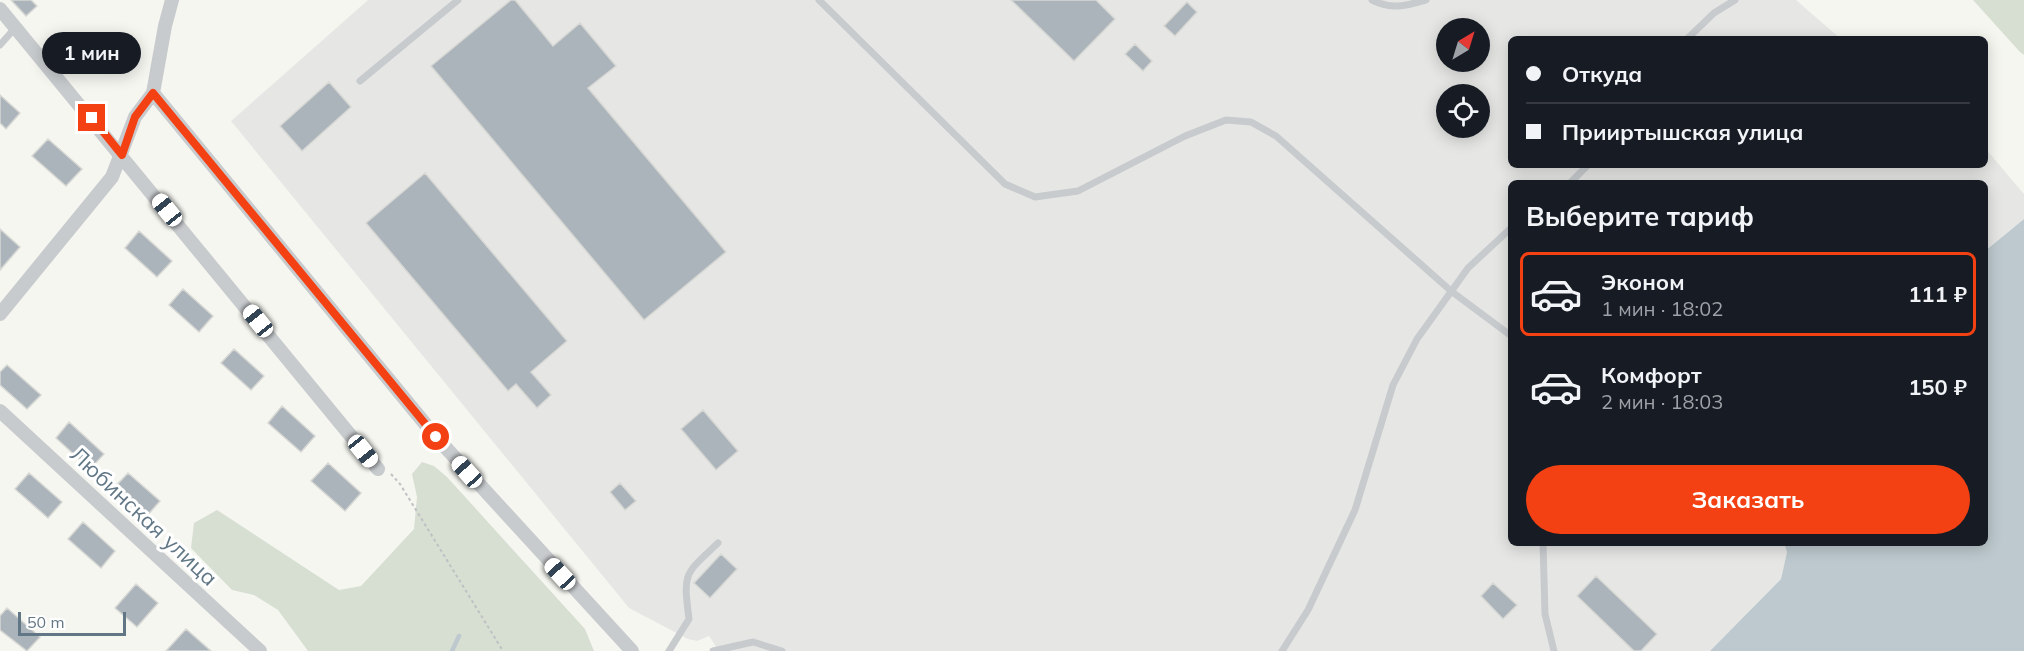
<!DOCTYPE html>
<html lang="ru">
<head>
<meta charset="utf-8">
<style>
	:root { --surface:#171b24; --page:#242831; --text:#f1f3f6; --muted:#9ea1a6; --line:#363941; --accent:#f44113 }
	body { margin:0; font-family:Mulish,sans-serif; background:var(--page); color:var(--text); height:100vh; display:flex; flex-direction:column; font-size:22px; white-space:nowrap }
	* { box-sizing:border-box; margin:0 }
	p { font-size:20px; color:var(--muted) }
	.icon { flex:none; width:33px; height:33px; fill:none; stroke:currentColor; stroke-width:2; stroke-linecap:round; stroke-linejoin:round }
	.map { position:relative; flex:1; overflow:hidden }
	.sheet { position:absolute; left:1508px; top:180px; width:480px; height:366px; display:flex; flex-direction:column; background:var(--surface); border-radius:9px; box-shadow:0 3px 15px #0003 }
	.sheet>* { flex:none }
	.hud { position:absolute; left:1508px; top:36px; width:480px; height:132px; border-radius:9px; box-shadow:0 3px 15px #0003; display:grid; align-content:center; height:132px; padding:0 18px; background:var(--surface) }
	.needle { width:39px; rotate:38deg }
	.tools { position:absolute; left:1436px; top:18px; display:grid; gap:12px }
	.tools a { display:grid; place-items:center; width:54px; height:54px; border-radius:50%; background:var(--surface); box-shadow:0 3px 15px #0003; font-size:30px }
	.scale { position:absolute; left:18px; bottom:15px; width:108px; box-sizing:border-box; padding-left:6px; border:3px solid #617786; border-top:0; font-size:16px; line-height:21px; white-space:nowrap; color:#617786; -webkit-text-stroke:4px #fff; paint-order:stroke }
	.end { position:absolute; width:27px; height:27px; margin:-14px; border:8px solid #f44113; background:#fff; box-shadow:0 0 0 3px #fff }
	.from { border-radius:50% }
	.bubble { position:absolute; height:42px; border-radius:21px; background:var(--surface); box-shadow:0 3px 15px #0003; font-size:20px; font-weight:700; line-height:42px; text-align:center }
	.car { position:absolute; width:18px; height:36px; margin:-18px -9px; border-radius:8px; box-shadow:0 0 4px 2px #0007; background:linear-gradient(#fff 24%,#345 0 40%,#fff 0 76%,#345 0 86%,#fff 0) }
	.hud b { display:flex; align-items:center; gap:21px; height:57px; font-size:22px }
	.hud b+b { border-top:2px solid var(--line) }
	.hud i { width:15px; height:15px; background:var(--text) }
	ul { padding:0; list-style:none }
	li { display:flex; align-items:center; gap:18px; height:84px; margin:0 12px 9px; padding:0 6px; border:3px solid transparent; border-radius:9px }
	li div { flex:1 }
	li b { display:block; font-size:22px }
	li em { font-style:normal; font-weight:700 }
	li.on { border-color:var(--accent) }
	li>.icon { width:54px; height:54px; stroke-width:1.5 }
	h2 { padding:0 18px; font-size:27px; line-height:72px }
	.cta { display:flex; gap:12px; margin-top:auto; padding:12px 18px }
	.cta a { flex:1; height:69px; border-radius:36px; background:var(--accent); color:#fff; font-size:24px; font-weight:700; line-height:69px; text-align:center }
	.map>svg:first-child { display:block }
	.built { fill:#e6e7e5; fill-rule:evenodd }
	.green { fill:#d7ded2 }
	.water { fill:#bdc9ce }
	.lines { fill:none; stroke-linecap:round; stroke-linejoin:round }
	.stream { stroke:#bdc9ce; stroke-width:4.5 }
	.building { fill:#aab4ba; stroke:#d7d7d4; stroke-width:1.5 }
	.path { stroke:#bec1c3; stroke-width:2; stroke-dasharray:3 3; stroke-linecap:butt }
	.service { stroke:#c8cbce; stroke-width:7 }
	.minor { stroke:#c8cbce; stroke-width:14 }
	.route { stroke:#f44113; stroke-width:8 }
	.labels { text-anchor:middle; stroke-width:6; stroke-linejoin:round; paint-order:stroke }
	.street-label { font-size:22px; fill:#617786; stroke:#fff }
</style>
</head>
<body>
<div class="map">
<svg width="2024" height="651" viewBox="0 0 2024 651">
	<rect width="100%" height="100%" fill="#f6f6f1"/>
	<path class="built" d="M368,0h1428l45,39h-331v126h474l1,-17 39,46v25l-39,32 -1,-68h-474v360h274l3,9 -6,27 -71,72h-991l-10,-15 -12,5 -9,-2 -59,-31 -398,-487zM1446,28h33v34h-33zM1446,94h33v34h-33z"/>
	<path class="green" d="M1973,0h51v55l-4,-3z
		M422,462l12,4 13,11 138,152 9,22h-286l-30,-41 -24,-15 -22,-5 -41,-42 3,-25 23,-13 122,80 22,-4 53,-57 3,-32 -5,-23z"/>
	<path class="water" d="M2024,219v432h-314l71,-72 6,-27 -3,-9h200l1,-292z"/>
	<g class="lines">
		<path class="stream" d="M452,651l7,-15"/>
	</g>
	<path class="building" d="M11,0h20l6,6 -11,10z
		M511,0h4l38,46 27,-23 36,43 -28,22 138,164 -82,68 -213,-254z
		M1011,0h85l19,19 -41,42z
		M1187,2l10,10 -22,24 -11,-10z
		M1135,44l17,17 -9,10 -18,-17z
		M329,82l22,25 -49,44 -22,-25z
		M0,95l20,18 -14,16 -6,-6z
		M48,139l34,30 -16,17 -34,-30z
		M425,173l142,168 -36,31 20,23 -14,13 -21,-24 -8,7 -142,-168z
		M0,229l20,18 -20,23z
		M139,231l33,30 -15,16 -32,-29z
		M183,289l30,27 -14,16 -30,-27z
		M234,349l30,27 -13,14 -30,-27z
		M7,365l34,30 -14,14 -27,-24v-13z
		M282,406l33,30 -14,16 -33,-29z
		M703,410l35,41 -22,19 -35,-41z
		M69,422l35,32 -14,15 -34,-31z
		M328,463l33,30 -16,18 -34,-30z
		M29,473l33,29 -14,16 -33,-29z
		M128,473l32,28 -15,17 -32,-29z
		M620,483l16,18 -11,9 -15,-18z
		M83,522l32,29 -14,17 -33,-29z
		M721,554l16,15 -27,29 -16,-15z
		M1596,576l61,58 -16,17h-7l-57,-55z
		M1493,583l24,22 -14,14 -22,-23z
		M136,584l22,19 -21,24 -22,-19z
		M7,608l33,29 -13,14 -27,-21v-14z
		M186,629l25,22h-45z"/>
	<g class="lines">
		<path class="path" d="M391,474l9,10 103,167"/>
		<path class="service" d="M819,0l186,184 30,13 43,-6 107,-55 41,-16 25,2 25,14 175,155 59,44
			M1372,0c20,10 33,6 54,0
			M1687,39l27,-26 21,-13
			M0,45l16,-18
			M360,81l98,-81
			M1570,183l18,-18
			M1543,543l2,71 9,37
			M669,651l20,-32c-6,-47 -5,-44 29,-76
			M713,651l40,-9 29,9
			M1282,651l26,-41 47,-100 38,-125 24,-46 51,-71 42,-39"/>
		<path class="minor" d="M0,9l378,460
			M153,93l283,344 196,214
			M0,314l112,-137 23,-60 18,-24 12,-67 7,-26
			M0,411l260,240"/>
	</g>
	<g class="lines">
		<path class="route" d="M92,118l30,37 13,-38 18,-24 283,344"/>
	</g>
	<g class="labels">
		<g class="street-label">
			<text transform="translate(144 516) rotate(43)" y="8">Любинская улица</text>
		</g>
	</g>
</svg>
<div class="tools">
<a><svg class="needle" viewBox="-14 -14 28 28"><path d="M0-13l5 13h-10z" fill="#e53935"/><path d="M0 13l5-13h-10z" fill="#9ea1a6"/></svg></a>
<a><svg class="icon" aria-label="locate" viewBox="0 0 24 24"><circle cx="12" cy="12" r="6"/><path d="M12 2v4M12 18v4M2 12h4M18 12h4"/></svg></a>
</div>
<div class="scale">50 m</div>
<i class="end from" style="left:436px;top:437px"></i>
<i class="end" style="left:92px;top:118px"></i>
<div class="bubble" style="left:42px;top:32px;width:99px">1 мин</div>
<i class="car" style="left:167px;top:210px;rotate:321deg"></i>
<i class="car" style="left:258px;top:321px;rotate:321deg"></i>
<i class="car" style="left:363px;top:451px;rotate:141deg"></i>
<i class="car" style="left:467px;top:472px;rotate:318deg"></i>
<i class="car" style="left:560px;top:574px;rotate:317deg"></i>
<div class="hud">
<b><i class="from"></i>Откуда</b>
<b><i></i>Прииртышская улица</b>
</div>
<section class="sheet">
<h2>Выберите тариф</h2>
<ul>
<li class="on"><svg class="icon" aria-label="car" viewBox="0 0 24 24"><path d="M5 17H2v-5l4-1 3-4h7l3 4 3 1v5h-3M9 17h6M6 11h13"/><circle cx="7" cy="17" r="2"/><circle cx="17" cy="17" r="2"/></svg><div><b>Эконом</b><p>1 мин · 18:02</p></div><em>111 ₽</em></li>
<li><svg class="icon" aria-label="car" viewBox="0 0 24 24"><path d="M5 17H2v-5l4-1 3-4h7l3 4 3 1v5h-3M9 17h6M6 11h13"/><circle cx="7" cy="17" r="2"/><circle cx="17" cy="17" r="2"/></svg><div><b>Комфорт</b><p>2 мин · 18:03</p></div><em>150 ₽</em></li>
</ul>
<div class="cta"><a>Заказать</a></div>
</section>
</div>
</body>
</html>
